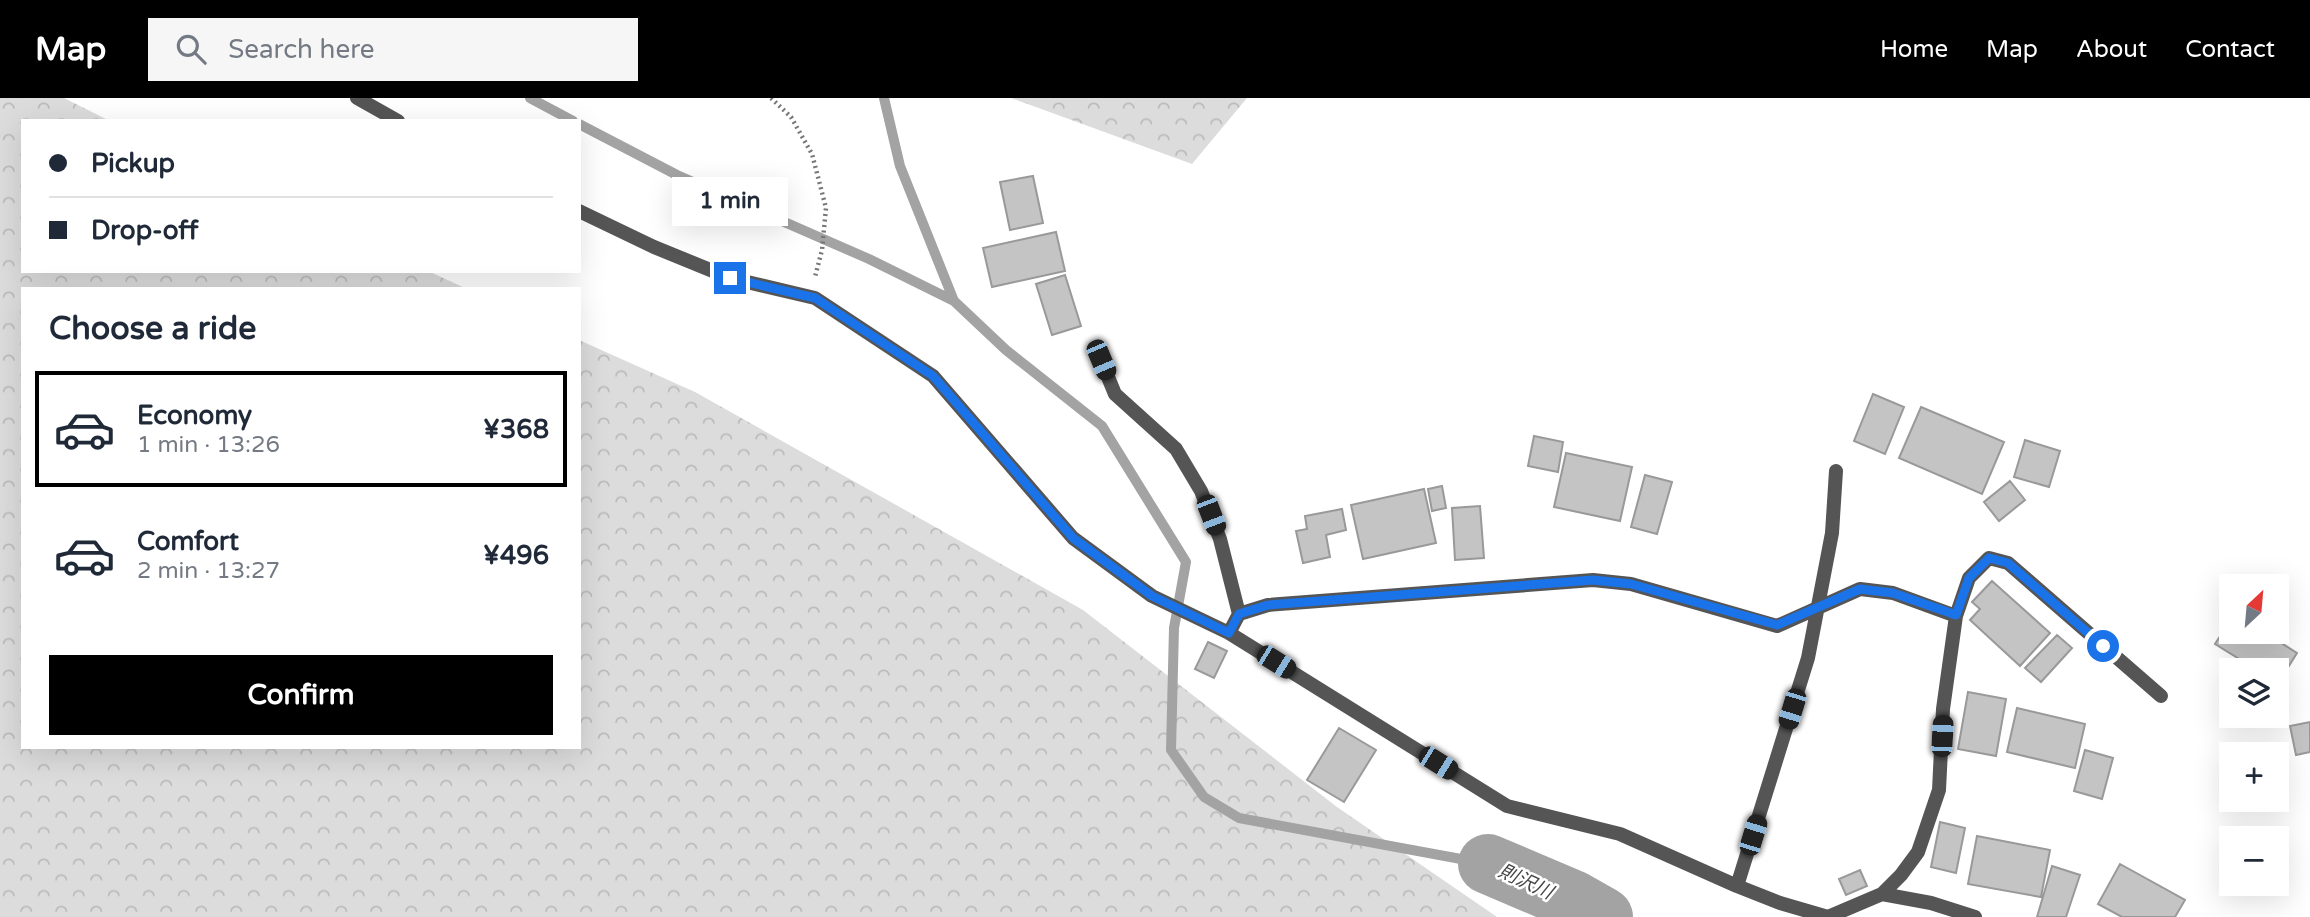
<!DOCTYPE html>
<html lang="en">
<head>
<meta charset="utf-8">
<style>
	:root { --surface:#fff; --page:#f6f6f7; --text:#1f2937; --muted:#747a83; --line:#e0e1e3; --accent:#000 }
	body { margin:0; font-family:"Varela Round","Noto Sans JP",sans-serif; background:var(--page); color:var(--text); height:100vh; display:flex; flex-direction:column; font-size:26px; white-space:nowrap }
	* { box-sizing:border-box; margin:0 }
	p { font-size:23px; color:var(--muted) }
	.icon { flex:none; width:38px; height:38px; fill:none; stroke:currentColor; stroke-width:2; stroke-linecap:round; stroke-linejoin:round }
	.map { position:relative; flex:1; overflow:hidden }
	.panel { position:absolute; left:21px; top:189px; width:560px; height:462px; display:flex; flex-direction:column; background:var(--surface); border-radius:0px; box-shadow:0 7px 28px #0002 }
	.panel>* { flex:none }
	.top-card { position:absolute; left:21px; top:21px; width:560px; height:154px; border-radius:0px; box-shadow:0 7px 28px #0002; display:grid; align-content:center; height:154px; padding:0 28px; background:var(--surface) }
	.needle { width:46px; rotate:26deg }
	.buttons { position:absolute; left:2219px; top:476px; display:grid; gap:14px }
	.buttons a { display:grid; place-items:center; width:70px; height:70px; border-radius:0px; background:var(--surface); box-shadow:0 7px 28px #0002; font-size:35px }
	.end { position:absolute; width:32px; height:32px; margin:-16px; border:9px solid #1a73e8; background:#fff; box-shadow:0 0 0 4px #fff }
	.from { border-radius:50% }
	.bubble { position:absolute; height:49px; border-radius:0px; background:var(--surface); box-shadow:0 7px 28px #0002; font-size:23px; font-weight:700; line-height:49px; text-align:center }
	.car { position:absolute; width:21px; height:42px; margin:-21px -10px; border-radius:9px; box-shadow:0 0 5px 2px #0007; background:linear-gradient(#222 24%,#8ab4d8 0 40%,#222 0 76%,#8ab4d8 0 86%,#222 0) }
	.top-card b { display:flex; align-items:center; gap:24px; height:66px; font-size:26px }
	.top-card b+b { border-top:2px solid var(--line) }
	.top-card i { width:18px; height:18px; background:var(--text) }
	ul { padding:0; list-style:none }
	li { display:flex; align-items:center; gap:21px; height:116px; margin:0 14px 10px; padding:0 14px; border:4px solid transparent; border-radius:0px }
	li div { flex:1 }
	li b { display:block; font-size:26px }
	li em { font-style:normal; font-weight:700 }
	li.active { border-color:var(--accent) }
	li>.icon { width:63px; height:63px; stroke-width:1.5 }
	h2 { padding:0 28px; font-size:32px; line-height:84px }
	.primary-button { display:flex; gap:14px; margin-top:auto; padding:14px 28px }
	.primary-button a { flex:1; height:80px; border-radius:0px; background:var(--accent); color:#fff; font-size:28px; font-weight:700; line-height:80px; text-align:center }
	header { display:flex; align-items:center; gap:42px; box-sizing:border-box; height:98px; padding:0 35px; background:var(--accent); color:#fff }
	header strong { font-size:33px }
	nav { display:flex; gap:38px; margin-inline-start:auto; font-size:24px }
	.search { width:490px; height:63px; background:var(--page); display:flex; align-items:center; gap:18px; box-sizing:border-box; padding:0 24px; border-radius:0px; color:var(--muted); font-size:26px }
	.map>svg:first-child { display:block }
	.forest { fill:url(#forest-crowns) }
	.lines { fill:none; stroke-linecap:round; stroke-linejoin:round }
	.stream { stroke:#a3a3a3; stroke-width:10 }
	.river { stroke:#a3a3a3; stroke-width:60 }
	.building { fill:#c4c4c4; stroke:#999; stroke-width:2 }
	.path { stroke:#777; stroke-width:4.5; stroke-dasharray:2 3.5; stroke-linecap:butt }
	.minor { stroke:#555; stroke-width:14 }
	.route { stroke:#1a73e8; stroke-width:9 }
	.labels { text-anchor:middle; stroke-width:5; stroke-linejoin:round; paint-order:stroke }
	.water-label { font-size:19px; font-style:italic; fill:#444; stroke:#fff }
</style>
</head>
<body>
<header>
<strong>Map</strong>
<div class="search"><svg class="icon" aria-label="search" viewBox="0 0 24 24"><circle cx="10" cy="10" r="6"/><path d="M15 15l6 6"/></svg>Search here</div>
<nav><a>Home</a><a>Map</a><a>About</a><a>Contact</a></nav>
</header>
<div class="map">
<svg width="2310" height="819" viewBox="0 0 2310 819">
	<defs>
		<pattern id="forest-crowns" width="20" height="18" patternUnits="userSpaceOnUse" patternTransform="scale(1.75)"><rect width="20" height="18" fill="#dcdcdc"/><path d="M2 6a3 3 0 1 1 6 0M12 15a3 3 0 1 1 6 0" fill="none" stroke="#bbb"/></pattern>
	</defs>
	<rect width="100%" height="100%" fill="#fff"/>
	<path class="forest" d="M0,0h64l46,23h-87v150h405l39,18h-444v458h556v-407l116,52 388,218 254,197 160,110h-1497z
		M1011,0h236l-55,66z"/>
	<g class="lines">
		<path class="stream" d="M530,0l43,23
			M884,0l16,68 54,135
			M579,26l98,51 192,84 85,42 52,49 96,76 84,136 -12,66 -3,122 33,47 35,21 249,46"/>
		<path class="river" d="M1488,766l85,36 30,17"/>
	</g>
	<path class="building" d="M1033,78l10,47 -33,7 -10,-48z
		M1056,134l9,39 -73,16 -9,-39z
		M1065,177l16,51 -29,9 -16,-51z
		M1873,296l31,13 -19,47 -31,-13z
		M1921,309l83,35 -22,52 -83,-36z
		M1534,338l29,6 -5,30 -30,-6z
		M2025,342l35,11 -11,36 -35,-10z
		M1566,355l66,14 -12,54 -66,-14z
		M1645,377l27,7 -15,52 -26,-7z
		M2010,383l15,19 -26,21 -15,-19z
		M1442,388l4,22 -14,3 -4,-22z
		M1424,391l12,54 -73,16 -12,-54z
		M1480,408l4,52 -29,2 -3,-52z
		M1342,411l4,21 -20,5 4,22 -27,6 -7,-32 11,-2 -2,-13z
		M1992,483l58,52 -30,33 -50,-46 10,-11 -8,-7z
		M2230,523l1,11h33l33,21 -15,24 -5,-3v-4h-20l-42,-26z
		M2057,537l15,13 -31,34 -16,-14z
		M1208,544l19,9 -13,27 -19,-9z
		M1968,594l38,7 -10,57 -38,-7z
		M2017,610l68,16 -10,44 -68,-16z
		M2310,624v30l-14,3 -6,-29z
		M1339,630l37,22 -32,52 -37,-22z
		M2085,652l28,8 -11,41 -28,-8z
		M1940,724l25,6 -9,45 -25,-6z
		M1977,738l73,14 -9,47 -73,-13z
		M2120,766l65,36 -10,17h-53l-24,-13z
		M2052,768l28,9 -14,42h-29z
		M1860,772l7,16 -21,9 -7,-16z"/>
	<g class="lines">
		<path class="path" d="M771,0l20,19 21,37 14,54 -4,42 -7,27"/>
		<path class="minor" d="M357,0l41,23
			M579,113l75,36 76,31 85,20 118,78 140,162 79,58 77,37 278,173 113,28 117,52 43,17 48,14
			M1101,262l14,34 61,55 25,42 19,48 19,75
			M1229,535l10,-19 29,-9 325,-25 38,4 146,42 83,-37 33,4 63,23
			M1737,788l71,-228 24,-125 4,-62
			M1882,796l19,-19 17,-23 21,-62 4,-81 13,-93 13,-38 20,-20 19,5 153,133
			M1828,819l54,-23 49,9 44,14"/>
	</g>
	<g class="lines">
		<path class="route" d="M730,180l85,20 118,78 140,162 79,58 77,37 10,-19 29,-9 325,-25 38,4 146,41 83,-36 33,4 63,22 13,-37 20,-20 19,5 95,83"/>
	</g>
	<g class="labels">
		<g class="water-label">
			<text transform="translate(1526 783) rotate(25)" y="7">則沢川</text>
		</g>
	</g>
</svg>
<div class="buttons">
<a><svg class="needle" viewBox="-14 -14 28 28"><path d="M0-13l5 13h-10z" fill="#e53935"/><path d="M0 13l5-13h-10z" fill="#747a83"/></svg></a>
<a><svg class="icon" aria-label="layers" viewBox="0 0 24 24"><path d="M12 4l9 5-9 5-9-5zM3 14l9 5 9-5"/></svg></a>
<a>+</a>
<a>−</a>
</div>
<i class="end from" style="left:2103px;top:548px"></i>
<i class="end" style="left:730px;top:180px"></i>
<div class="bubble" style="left:672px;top:79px;width:116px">1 min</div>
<i class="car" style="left:1101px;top:262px;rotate:157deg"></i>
<i class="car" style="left:1211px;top:417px;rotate:159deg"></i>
<i class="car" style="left:1276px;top:564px;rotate:122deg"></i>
<i class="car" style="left:1792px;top:611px;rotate:197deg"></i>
<i class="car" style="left:1942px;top:638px;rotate:3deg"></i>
<i class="car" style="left:1438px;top:665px;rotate:122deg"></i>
<i class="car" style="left:1753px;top:737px;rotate:17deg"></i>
<div class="top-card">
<b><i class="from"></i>Pickup</b>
<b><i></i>Drop-off</b>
</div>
<section class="panel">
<h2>Choose a ride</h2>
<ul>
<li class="active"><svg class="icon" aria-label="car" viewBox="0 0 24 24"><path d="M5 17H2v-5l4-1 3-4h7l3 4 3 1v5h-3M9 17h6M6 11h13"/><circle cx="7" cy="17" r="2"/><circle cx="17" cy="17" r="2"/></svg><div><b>Economy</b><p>1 min · 13:26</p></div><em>¥368</em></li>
<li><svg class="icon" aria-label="car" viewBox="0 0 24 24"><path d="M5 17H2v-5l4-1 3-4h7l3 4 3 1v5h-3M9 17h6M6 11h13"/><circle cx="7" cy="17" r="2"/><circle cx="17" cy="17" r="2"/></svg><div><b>Comfort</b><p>2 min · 13:27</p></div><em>¥496</em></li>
</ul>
<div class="primary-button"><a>Confirm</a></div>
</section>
</div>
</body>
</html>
